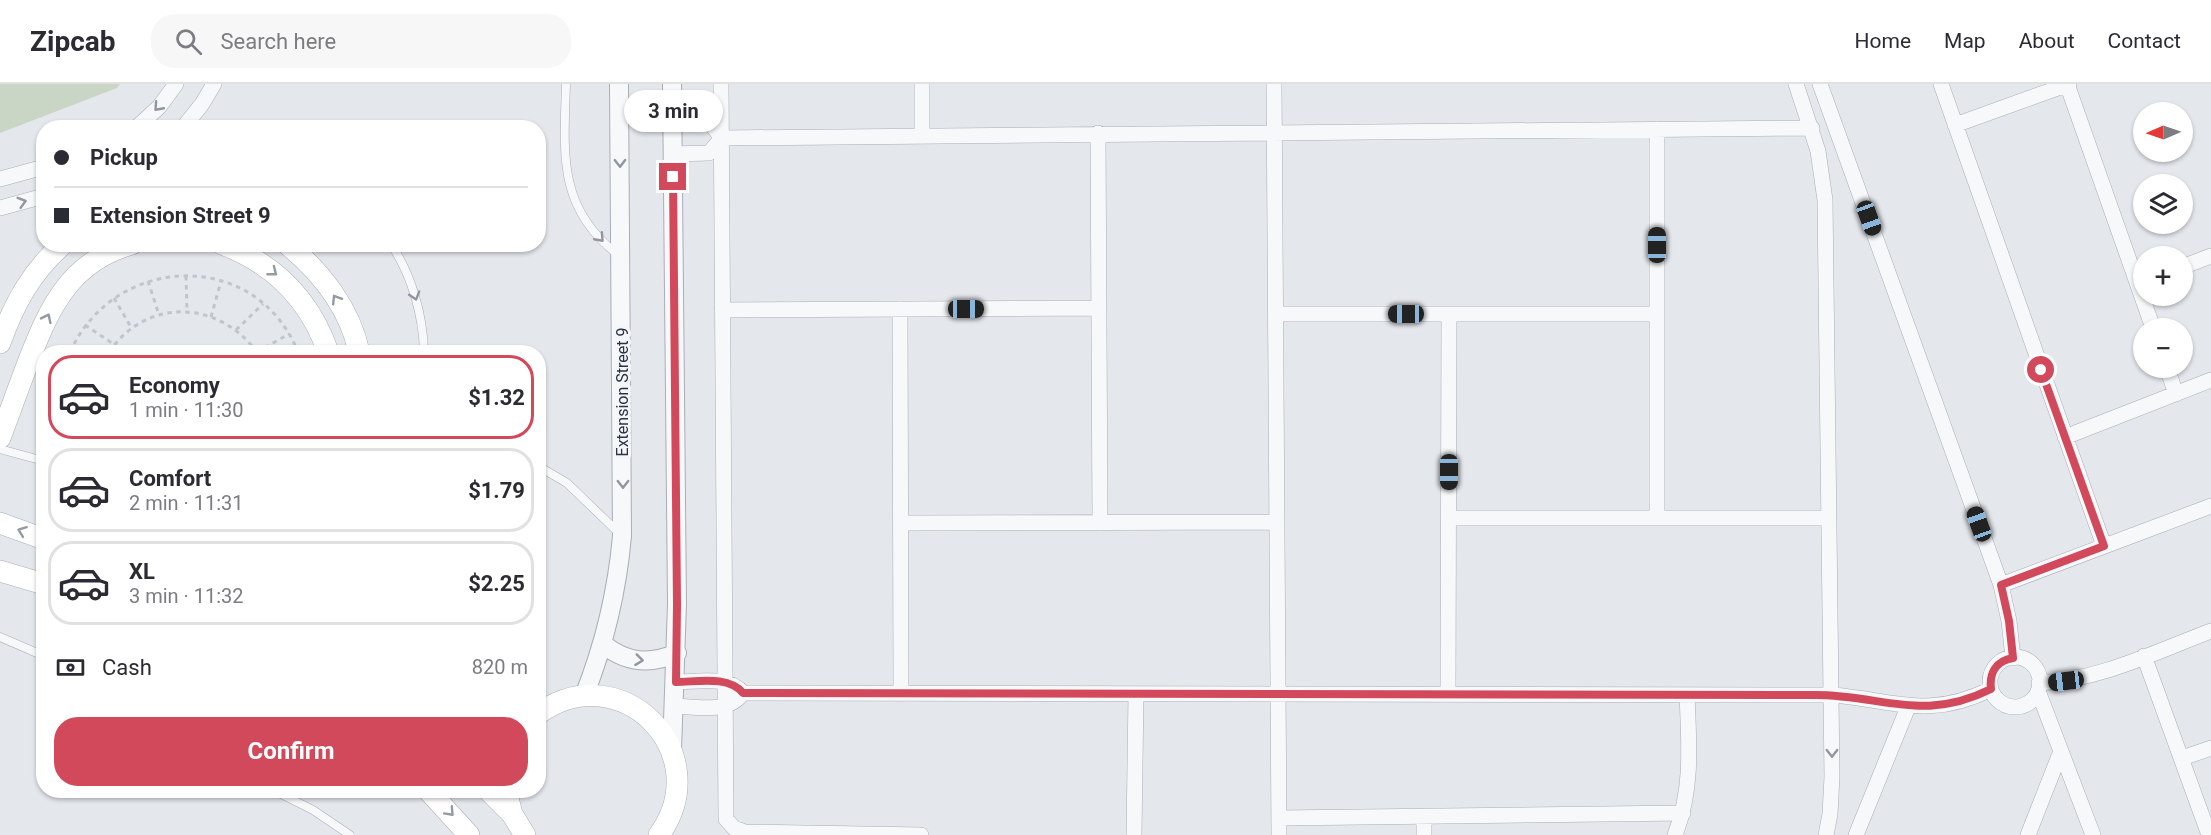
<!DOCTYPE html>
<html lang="en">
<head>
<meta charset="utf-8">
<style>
	:root { --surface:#fff; --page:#f7f7f7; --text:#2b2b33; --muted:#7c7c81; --line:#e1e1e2; --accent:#d1495b }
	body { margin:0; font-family:Roboto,sans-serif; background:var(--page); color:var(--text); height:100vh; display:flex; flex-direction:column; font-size:22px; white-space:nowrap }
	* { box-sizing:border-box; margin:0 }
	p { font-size:20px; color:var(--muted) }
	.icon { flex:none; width:33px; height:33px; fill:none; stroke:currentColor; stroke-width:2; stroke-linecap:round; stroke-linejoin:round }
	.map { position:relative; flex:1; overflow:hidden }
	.side { position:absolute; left:36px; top:261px; width:510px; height:453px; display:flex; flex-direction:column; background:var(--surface); border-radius:24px; box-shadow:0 2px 4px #0004 }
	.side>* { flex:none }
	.banner { position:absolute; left:36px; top:36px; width:510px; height:132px; border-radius:24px; box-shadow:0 2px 4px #0004; display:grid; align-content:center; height:132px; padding:0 18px; background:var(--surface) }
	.needle { width:39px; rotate:268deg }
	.buttons { position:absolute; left:2133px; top:18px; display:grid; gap:12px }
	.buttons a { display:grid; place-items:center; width:60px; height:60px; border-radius:50%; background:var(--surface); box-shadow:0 2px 4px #0004; font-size:30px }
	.end { position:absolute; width:27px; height:27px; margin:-14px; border:8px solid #d1495b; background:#fff; box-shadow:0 0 0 3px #fff }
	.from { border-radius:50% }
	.bubble { position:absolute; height:42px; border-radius:21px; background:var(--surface); box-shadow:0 2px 4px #0004; font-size:20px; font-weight:700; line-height:42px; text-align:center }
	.car { position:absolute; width:18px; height:36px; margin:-18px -9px; border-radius:8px; box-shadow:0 0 4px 2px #0007; background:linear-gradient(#222 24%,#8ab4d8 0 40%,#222 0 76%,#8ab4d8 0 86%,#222 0) }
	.banner b { display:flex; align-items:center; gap:21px; height:57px; font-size:22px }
	.banner b+b { border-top:2px solid var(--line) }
	.banner i { width:15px; height:15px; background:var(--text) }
	ul { padding:10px 0 0; list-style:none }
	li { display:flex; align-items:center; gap:18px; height:84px; margin:0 12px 9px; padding:0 6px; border:3px solid var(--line); border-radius:24px }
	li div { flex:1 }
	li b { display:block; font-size:22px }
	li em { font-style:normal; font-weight:700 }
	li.active { border-color:var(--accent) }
	li>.icon { width:54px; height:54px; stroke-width:1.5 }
	.pay { display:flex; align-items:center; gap:15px; height:66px; padding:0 18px; font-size:22px }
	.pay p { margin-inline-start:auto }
	.cta { display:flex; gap:12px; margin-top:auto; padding:12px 18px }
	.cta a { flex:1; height:69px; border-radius:24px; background:var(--accent); color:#fff; font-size:24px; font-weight:700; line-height:69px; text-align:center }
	header { display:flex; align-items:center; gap:36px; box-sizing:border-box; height:84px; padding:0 30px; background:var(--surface); border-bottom:2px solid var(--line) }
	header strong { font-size:28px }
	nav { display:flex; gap:33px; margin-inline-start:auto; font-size:21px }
	.search { width:420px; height:54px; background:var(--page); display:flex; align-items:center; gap:15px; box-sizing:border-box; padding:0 21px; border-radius:24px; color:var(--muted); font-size:22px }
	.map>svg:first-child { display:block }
	.green { fill:#c9d6c5 }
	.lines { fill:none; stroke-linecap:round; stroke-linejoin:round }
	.service-casing { stroke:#a9aeb7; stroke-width:9 }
	.minor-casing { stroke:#a9aeb7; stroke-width:16 }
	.tertiary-casing { stroke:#a9aeb7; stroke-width:20 }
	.secondary-casing { stroke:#a9aeb7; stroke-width:22 }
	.path { stroke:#c2c5cb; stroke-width:3; stroke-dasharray:4.5 4.5; stroke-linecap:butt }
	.service { stroke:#f7f8fa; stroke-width:8 }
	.minor { stroke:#f7f8fa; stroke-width:15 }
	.tertiary { stroke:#f7f8fa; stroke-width:18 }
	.secondary { stroke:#fff; stroke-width:21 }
	.oneway { stroke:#9196a0 }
	.oneway2 { stroke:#959aa2 }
	.route { stroke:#d1495b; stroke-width:8 }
	.labels { text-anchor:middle; stroke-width:6; stroke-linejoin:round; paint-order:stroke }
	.street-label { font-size:16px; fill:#2b3445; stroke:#f4f6f9 }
</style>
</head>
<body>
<header>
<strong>Zipcab</strong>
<div class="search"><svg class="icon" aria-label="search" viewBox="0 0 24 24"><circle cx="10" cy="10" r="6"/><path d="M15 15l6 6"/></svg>Search here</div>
<nav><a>Home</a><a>Map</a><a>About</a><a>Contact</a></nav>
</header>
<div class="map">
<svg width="2211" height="751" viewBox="0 0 2211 751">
	<rect width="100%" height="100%" fill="#e4e7ec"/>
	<path class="green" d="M0,0h120l-3,4 -117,45z"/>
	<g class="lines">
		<g class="service-casing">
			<path id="service" d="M566,0c-2,68 -9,123 51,170
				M391,160c21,32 32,71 33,108
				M0,365l44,12
				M538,382l29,17 53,51
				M0,553l44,19
				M273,706l40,20 37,25"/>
		</g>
		<g class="minor-casing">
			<path id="minor" d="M721,0l5,735 8,9 11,4 176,3
				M922,0v51
				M1274,0l5,751
				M1796,0l22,67 7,49 7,577 -2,37 -4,21
				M1820,0l181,501 8,36 4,37
				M1941,0l163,462
				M2067,0l86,244
				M672,40l38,-1 12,15
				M1955,41l114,-41
				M136,44l23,-21 17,-23
				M183,44l19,-24 12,-20
				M1098,49l2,390
				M722,54l1090,-10
				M673,70l36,-1 13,-15
				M0,95l44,-12
				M0,124l44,-12
				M2182,183l29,-11
				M900,225l1,385
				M722,226l377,-2
				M1276,230h381
				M2167,284l9,26
				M2065,353l146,-57
				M1449,434h380
				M1657,434v-389
				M901,439l376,-1
				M2001,501l210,-79
				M2144,572l65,179
				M1990 598a25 25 0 1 1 50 0a25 25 0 1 1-50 0Z
				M676,598c21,0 52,-7 67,11l1089,2c63,5 96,25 159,-6
				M2039,599c61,-3 116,-31 172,-52
				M2038,607l55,144
				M1448,611l1,-381
				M674,622c23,1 54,8 69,-13
				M2182,674l29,-10
				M1424,733v18
				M1279,734l404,-5
				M1134,751l2,-141
				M1675,751c18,-46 14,-91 12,-140
				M1856,751l52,-128
				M2028,751l33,-84"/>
		</g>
		<g class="tertiary-casing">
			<path id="tertiary" d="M603,560c23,19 47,21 74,9
				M584,612c21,-53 33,-104 38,-160l-3,-452
				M672,666l5,-146 -5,-520"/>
		</g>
		<g class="secondary-casing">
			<path id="secondary" d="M222,160c53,20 88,56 106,108
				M287,160c34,28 63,65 72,108
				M0,259c14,-39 31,-71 63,-99
				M0,354c10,-26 19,-52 29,-78 21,-54 42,-99 103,-116
				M0,439l44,16
				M0,487l44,13
				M538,630c83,-60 180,39 121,121
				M428,706l41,45
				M488,706l24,24
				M506,706l6,24 13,21"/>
		</g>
		<path class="path" d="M186,192l1,36
			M148,197l11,34
			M114,214l18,31
			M211,233l10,-36
			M85,241l30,20
			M236,246l27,-26
			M70,268c45,-99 186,-104 228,0
			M109,268c38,-55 109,-52 148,0
			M257,268l32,-18"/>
		<use href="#service" class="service"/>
		<use href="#minor" class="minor"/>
		<use href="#tertiary" class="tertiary"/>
		<use href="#secondary" class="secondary"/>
	</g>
	<defs><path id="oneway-chevron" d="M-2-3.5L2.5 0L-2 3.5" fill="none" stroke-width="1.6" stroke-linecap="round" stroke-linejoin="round" transform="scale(1.5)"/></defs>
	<g class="oneway">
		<use href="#oneway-chevron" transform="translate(158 23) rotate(132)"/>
		<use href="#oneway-chevron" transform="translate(620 79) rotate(89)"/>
		<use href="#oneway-chevron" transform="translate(22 118) rotate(-16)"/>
		<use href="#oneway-chevron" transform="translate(600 154) rotate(48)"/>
		<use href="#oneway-chevron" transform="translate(415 212) rotate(73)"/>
		<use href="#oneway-chevron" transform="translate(623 400) rotate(90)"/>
		<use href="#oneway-chevron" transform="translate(639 576) rotate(7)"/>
		<use href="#oneway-chevron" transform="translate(1832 669) rotate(90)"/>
	</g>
	<g class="oneway2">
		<use href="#oneway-chevron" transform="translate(273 188) rotate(38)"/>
		<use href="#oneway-chevron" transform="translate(336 215) rotate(-122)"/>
		<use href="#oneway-chevron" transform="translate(47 234) rotate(-64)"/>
		<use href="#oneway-chevron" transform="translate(22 447) rotate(-159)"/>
		<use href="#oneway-chevron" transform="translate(450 728) rotate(47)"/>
	</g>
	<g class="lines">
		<path class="route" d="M673,93l4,427 -1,78c21,0 52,-7 67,11l1072,2c68,0 108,28 176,-6 -2,-16 5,-28 22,-31l-4,-37 -8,-36 103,-39 -63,-176"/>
	</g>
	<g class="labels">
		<g class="street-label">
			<text transform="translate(622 308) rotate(-90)" y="6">Extension Street 9</text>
		</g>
	</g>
</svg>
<div class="buttons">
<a><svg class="needle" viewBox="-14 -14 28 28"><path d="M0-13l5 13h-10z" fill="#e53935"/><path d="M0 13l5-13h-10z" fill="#7c7c81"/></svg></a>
<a><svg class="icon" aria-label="layers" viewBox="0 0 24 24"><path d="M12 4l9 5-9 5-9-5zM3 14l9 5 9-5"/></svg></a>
<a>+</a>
<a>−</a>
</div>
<i class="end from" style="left:2041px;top:286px"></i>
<i class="end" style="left:673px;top:93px"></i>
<div class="bubble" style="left:624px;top:6px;width:99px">3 min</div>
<i class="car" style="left:1869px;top:134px;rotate:160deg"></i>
<i class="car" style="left:1657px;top:161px;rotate:0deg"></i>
<i class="car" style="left:966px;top:225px;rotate:90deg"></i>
<i class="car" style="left:1406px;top:230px;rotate:270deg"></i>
<i class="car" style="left:1449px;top:388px;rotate:180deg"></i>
<i class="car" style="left:1979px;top:440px;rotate:340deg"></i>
<i class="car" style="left:2066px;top:597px;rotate:263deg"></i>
<div class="banner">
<b><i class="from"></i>Pickup</b>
<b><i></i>Extension Street 9</b>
</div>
<section class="side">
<ul>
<li class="active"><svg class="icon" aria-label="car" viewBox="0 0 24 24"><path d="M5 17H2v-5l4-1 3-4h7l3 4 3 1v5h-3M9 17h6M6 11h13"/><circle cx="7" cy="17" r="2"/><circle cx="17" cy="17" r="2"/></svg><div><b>Economy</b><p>1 min · 11:30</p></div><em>$1.32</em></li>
<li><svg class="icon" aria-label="car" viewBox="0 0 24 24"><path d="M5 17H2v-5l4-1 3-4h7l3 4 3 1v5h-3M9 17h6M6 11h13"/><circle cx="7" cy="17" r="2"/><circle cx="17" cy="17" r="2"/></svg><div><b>Comfort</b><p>2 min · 11:31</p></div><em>$1.79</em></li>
<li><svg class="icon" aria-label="car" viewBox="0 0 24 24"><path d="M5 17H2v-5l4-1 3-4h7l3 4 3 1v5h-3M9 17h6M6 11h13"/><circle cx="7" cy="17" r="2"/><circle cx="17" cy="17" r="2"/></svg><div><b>XL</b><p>3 min · 11:32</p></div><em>$2.25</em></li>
</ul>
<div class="pay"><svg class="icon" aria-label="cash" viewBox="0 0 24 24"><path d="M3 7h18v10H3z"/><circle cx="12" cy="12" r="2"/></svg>Cash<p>820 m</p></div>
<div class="cta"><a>Confirm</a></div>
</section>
</div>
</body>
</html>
